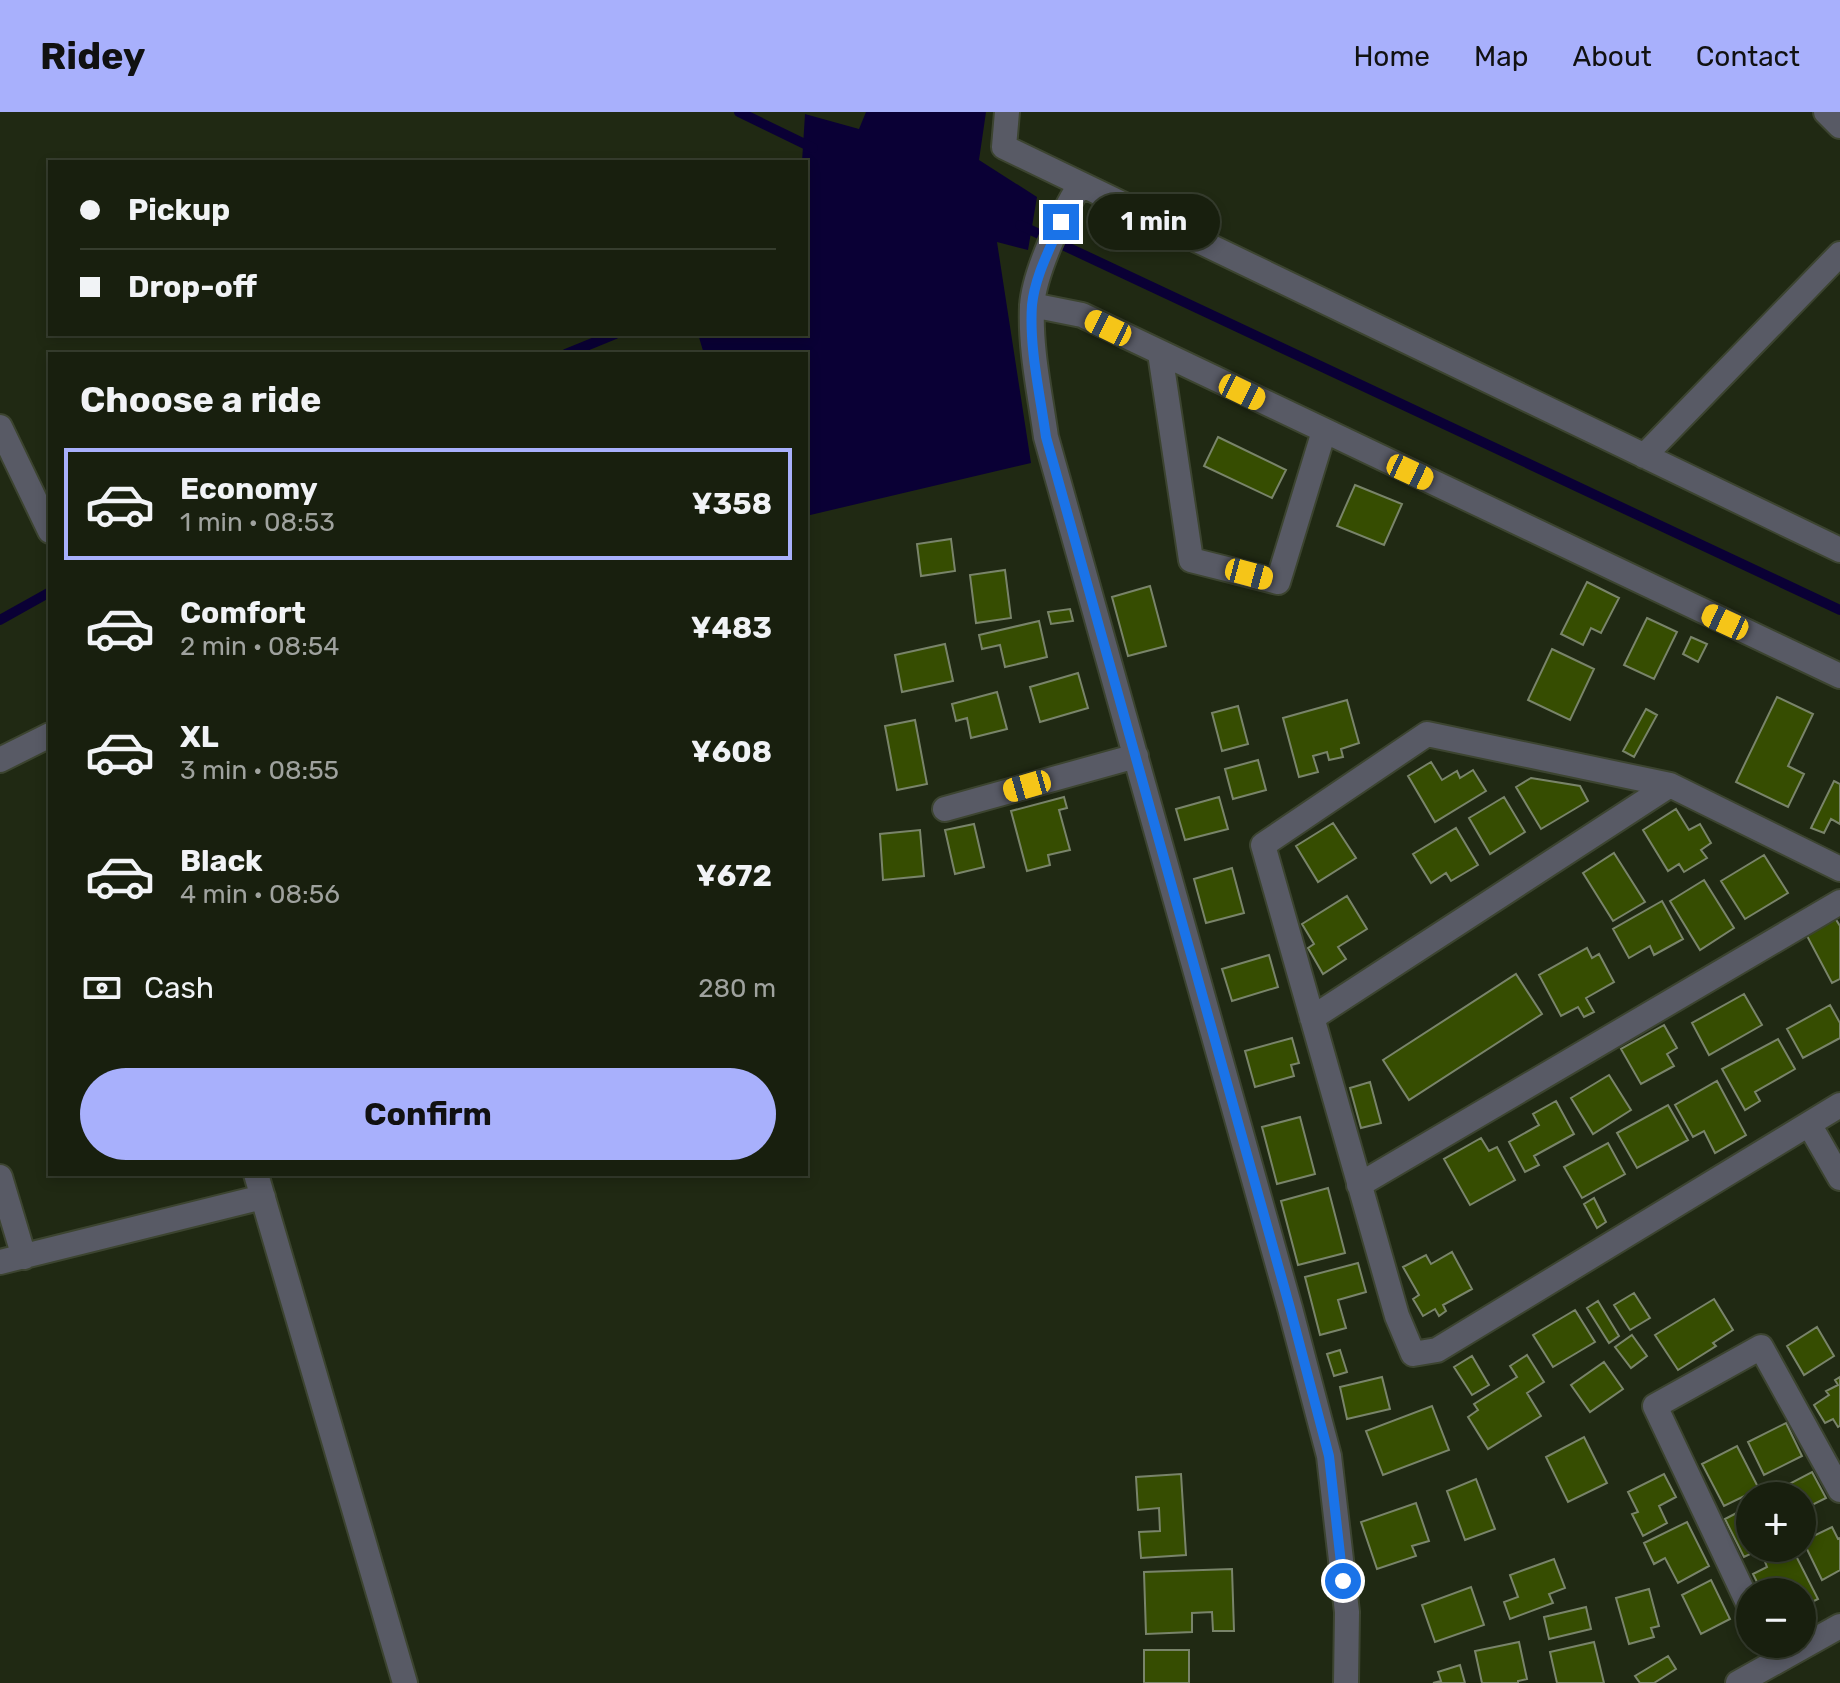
<!DOCTYPE html>
<html lang="en">
<head>
<meta charset="utf-8">
<style>
	:root { --surface:#181f0e; --page:#212717; --text:#f1f3f6; --muted:#9fa29e; --line:#363d2e; --accent:#a8b0fc }
	body { margin:0; font-family:Rubik,sans-serif; background:var(--page); color:var(--text); height:100vh; display:flex; flex-direction:column; font-size:30px; white-space:nowrap }
	* { box-sizing:border-box; margin:0 }
	p { font-size:26px; color:var(--muted) }
	.icon { flex:none; width:44px; height:44px; fill:none; stroke:currentColor; stroke-width:2; stroke-linecap:round; stroke-linejoin:round }
	.map { position:relative; flex:1; overflow:hidden }
	.drawer { position:absolute; left:48px; top:240px; width:760px; height:824px; display:flex; flex-direction:column; background:var(--surface); border-radius:0px; box-shadow:0 4px 12px #0003,0 0 0 2px var(--line) }
	.drawer>* { flex:none }
	.top-card { position:absolute; left:48px; top:48px; width:760px; height:176px; border-radius:0px; box-shadow:0 4px 12px #0003,0 0 0 2px var(--line); display:grid; align-content:center; height:176px; padding:0 32px; background:var(--surface) }
	.tools { position:absolute; left:1736px; top:1370px; display:grid; gap:16px }
	.tools a { display:grid; place-items:center; width:80px; height:80px; border-radius:50%; background:var(--surface); box-shadow:0 4px 12px #0003,0 0 0 2px var(--line); font-size:40px }
	.end { position:absolute; width:36px; height:36px; margin:-18px; border:10px solid #1a73e8; background:#fff; box-shadow:0 0 0 4px #fff }
	.from { border-radius:50% }
	.bubble { position:absolute; height:56px; border-radius:28px; background:var(--surface); box-shadow:0 4px 12px #0003,0 0 0 2px var(--line); font-size:26px; font-weight:700; line-height:56px; text-align:center }
	.car { position:absolute; width:24px; height:48px; margin:-24px -12px; border-radius:10px; box-shadow:0 0 6px 2px #0007; background:linear-gradient(#f5c518 24%,#345 0 40%,#f5c518 0 76%,#345 0 86%,#f5c518 0) }
	.top-card b { display:flex; align-items:center; gap:28px; height:76px; font-size:30px }
	.top-card b+b { border-top:2px solid var(--line) }
	.top-card i { width:20px; height:20px; background:var(--text) }
	ul { padding:0; list-style:none }
	li { display:flex; align-items:center; gap:24px; height:112px; margin:0 16px 12px; padding:0 16px; border:4px solid transparent; border-radius:0px }
	li div { flex:1 }
	li b { display:block; font-size:30px }
	li em { font-style:normal; font-weight:700 }
	li.active { border-color:var(--accent) }
	li>.icon { width:72px; height:72px; stroke-width:1.5 }
	h2 { padding:0 32px; font-size:36px; line-height:96px }
	.pay { display:flex; align-items:center; gap:20px; height:88px; padding:0 32px; font-size:30px }
	.pay p { margin-inline-start:auto }
	.button { display:flex; gap:16px; margin-top:auto; padding:16px 32px }
	.button a { flex:1; height:92px; border-radius:48px; background:var(--accent); color:#111; font-size:32px; font-weight:700; line-height:92px; text-align:center }
	header { display:flex; align-items:center; gap:48px; box-sizing:border-box; height:112px; padding:0 40px; background:var(--accent); color:#111 }
	header strong { font-size:38px }
	nav { display:flex; gap:44px; margin-inline-start:auto; font-size:28px }
	.map>svg:first-child { display:block }
	.water { fill:#0a0035 }
	.lines { fill:none; stroke-linecap:round; stroke-linejoin:round }
	.stream { stroke:#0a0035; stroke-width:10 }
	.building { fill:#364d01; stroke:#79846a; stroke-width:2 }
	.minor-casing { stroke:#3c4430; stroke-width:28 }
	.minor { stroke:#585a65; stroke-width:24 }
	.route { stroke:#1a73e8; stroke-width:10 }
</style>
</head>
<body>
<header>
<strong>Ridey</strong>
<nav><a>Home</a><a>Map</a><a>About</a><a>Contact</a></nav>
</header>
<div class="map">
<svg width="1840" height="1571" viewBox="0 0 1840 1571">
	<rect width="100%" height="100%" fill="#202913"/>
	<path class="water" d="M866,0h120l-7,48 58,37 -9,53 -31,-8 34,221 -225,53v-162h-102l-6,-20h108v-172h-4l3,-48 54,15z"/>
	<g class="lines">
		<path class="stream" d="M739,0l74,36
			M1020,113l820,385
			M566,242l49,-20
			M0,508l50,-28"/>
	</g>
	<path class="building" d="M1218,325l68,33 -14,28 -68,-32z
		M1355,373l47,19 -18,41 -47,-19z
		M951,427l4,32 -34,5 -4,-32z
		M1005,458l6,48 -35,5 -6,-48z
		M1587,470l32,16 -18,35 -10,-5 -8,17 -22,-11z
		M1150,474l16,60 -38,10 -16,-59z
		M1070,497l3,12 -22,3 -3,-12z
		M1647,506l30,14 -23,47 -30,-14z
		M1039,509l8,36 -42,10 -5,-22 -18,4 -3,-14z
		M1691,525l16,7 -9,18 -15,-8z
		M945,532l8,37 -51,11 -7,-37z
		M1552,537l42,20 -24,51 -42,-20z
		M1078,561l10,35 -48,14 -10,-35z
		M997,580l10,37 -36,9 -4,-20 -11,3 -4,-17z
		M1777,585l36,17 -25,52 16,8 -16,33 -52,-25z
		M1347,588l12,43 -18,6 2,8 -14,3 -2,-8 -14,4 5,16 -19,5 -16,-59z
		M1238,594l10,38 -26,7 -10,-38z
		M1646,597l11,6 -23,42 -11,-6z
		M915,608l12,64 -30,6 -12,-64z
		M1258,648l8,30 -33,9 -8,-30z
		M1431,650l11,18 15,-9 3,7 13,-8 13,21 -51,31 -27,-46z
		M1531,666l49,8 8,15 -47,28 -25,-42z
		M1834,669l6,3v40l-9,-5 -7,14 -13,-5z
		M1064,685l3,11 -8,2 11,40 -22,5 2,10 -23,6 -16,-60z
		M1219,685l9,32 -43,11 -9,-31z
		M1504,685l21,35 -35,22 -21,-36z
		M1676,697l13,21 11,-6 11,19 -10,7 6,8 -23,14 -5,-8 -11,7 -25,-41z
		M1333,711l23,35 -38,24 -22,-36z
		M974,712l10,43 -29,7 -10,-44z
		M1456,716l22,37 -27,16 -5,-8 -15,10 -18,-29z
		M920,718l4,46 -41,4 -3,-46z
		M1614,741l31,49 -32,19 -30,-48z
		M1764,743l24,38 -43,26 -24,-38z
		M1232,756l12,45 -38,10 -12,-44z
		M1704,768l30,48 -34,22 -30,-49z
		M1347,784l20,33 -29,18 8,12 -23,15 -15,-26 6,-4 -12,-20z
		M1662,789l21,38 -29,16 -4,-9 -21,12 -16,-29z
		M1835,806l5,8v53l-8,4 -26,-49z
		M1587,836l5,10 7,-4 15,28 -28,16 8,14 -10,5 -6,-10 -17,9 -22,-41z
		M1269,843l9,32 -46,14 -10,-32z
		M1516,862l26,40 -133,86 -26,-40z
		M1744,882l18,31 -53,30 -17,-32z
		M1830,893l10,18v15l-37,20 -16,-29z
		M1664,913l13,23 -10,6 7,12 -33,18 -20,-35z
		M1292,926l7,25 -8,2 3,11 -39,11 -10,-36z
		M1778,927l17,30 -40,23 5,9 -15,9 -23,-41z
		M1609,963l22,35 -38,24 -22,-36z
		M1717,969l29,54 -31,18 -11,-22 -11,6 -18,-32z
		M1370,970l11,41 -20,5 -11,-40z
		M1556,989l18,33 -40,22 5,9 -14,7 -16,-30 30,-17 -6,-11z
		M1668,993l20,35 -51,28 -20,-35z
		M1300,1005l15,57 -38,10 -15,-57z
		M1481,1026l8,13 8,-4 18,33 -45,25 -26,-46z
		M1608,1031l17,31 -43,24 -18,-31z
		M1328,1076l17,65 -47,12 -17,-64z
		M1594,1086l12,24 -9,6 -13,-24z
		M1452,1140l20,37 -29,16 3,6 -7,5 -4,-7 -12,7 -10,-17 6,-4 -16,-28 23,-12 5,9z
		M1358,1151l8,29 -28,8 8,28 -26,7 -15,-58z
		M1634,1181l16,25 -20,12 -16,-25z
		M1714,1187l19,31 -20,13 3,3 -38,24 -23,-35z
		M1598,1189l21,35 -10,7 -22,-35z
		M1575,1198l20,32 -42,25 -20,-32z
		M1817,1215l17,29 -30,19 -17,-29z
		M1632,1223l15,21 -16,12 -16,-21z
		M1340,1238l7,22 -13,4 -7,-22z
		M1527,1243l17,27 -17,11 14,23 -53,33 -20,-32 10,-7 -4,-6 43,-27 -7,-11z
		M1472,1244l17,29 -17,10 -18,-28z
		M1604,1250l19,27 -33,23 -19,-27z
		M1382,1265l8,32 -43,10 -7,-32z
		M1840,1265v49l-2,1 -5,-8 -8,4 -11,-18 15,-10 -3,-4 12,-6 -3,-5z
		M1432,1294l17,44 -66,25 -17,-44z
		M1786,1311l16,33 -38,19 -16,-33z
		M1584,1325l23,46 -39,19 -22,-45z
		M1737,1334l22,43 -35,17 -22,-42z
		M1812,1360l14,26 -24,12v-14h-24l-2,-5z
		M1181,1362l5,81 -45,3 -2,-26 21,-1 -1,-23 -21,2 -2,-33z
		M1664,1362l12,23 -17,9 8,17 -24,13 -11,-22 6,-2 -10,-20z
		M1476,1367l19,50 -30,11 -18,-49z
		M1416,1391l13,38 -17,5 4,10 -39,13 -16,-47z
		M1750,1394v42h13l-19,9 -19,-38z
		M1687,1410l22,44 -31,17 -13,-25 -11,6 -10,-21z
		M1832,1415l6,12 2,-1v32l-18,10 -19,-39z
		M1786,1436h6l26,51 -16,8v-15h-40l-9,-18 14,-7 -3,-8z
		M1554,1447l11,29 -16,6 4,9 -43,16 -6,-17 14,-5 -8,-22z
		M1232,1457l2,62h-21l-1,-19 -20,1v19l-46,2 -2,-62z
		M1711,1468l19,39 -29,15 -19,-39z
		M1471,1475l13,38 -49,17 -13,-37z
		M1649,1477l10,37 -8,2 3,9 -25,7 -13,-46z
		M1586,1495l5,22 -42,10 -5,-22z
		M1519,1530l8,37 -9,2v2h-36l-7,-32z
		M1594,1530l10,41h-47l-7,-31z
		M1144,1538h45v33h-45z
		M1668,1544l8,13 -22,14h-14l-5,-7z
		M1460,1553l5,18h-32l8,-2 -3,-9z"/>
	<g class="lines">
		<g class="minor-casing">
			<path id="minor" d="M1007,0l-3,35 836,403
				M1826,0l14,14
				M1080,73c-18,28 -46,88 -48,121 -2,43 8,88 14,131l244,871 39,148 18,156 -1,71
				M1032,193l50,10 758,361
				M1160,241l31,207 87,22 46,-151
				M0,315l50,104
				M1644,344l196,-202
				M0,648l50,-25
				M945,697l191,-53
				M1840,757l-170,-84 -243,-51 -164,111 134,471 16,38 24,-4 403,-245
				M1312,906l358,-233
				M1809,1012l31,54
				M256,1062l149,509
				M0,1065l24,80
				M1359,1073l481,-283
				M0,1150l263,-65
				M1750,1495l-95,-201 106,-59 79,143
				M1738,1571l102,-57"/>
		</g>
		<use href="#minor" class="minor"/>
	</g>
	<g class="lines">
		<path class="route" d="M1061,110c-11,27 -26,54 -29,83 -3,43 8,89 14,132l244,871 39,148 14,125"/>
	</g>
</svg>
<div class="tools">
<a>+</a>
<a>−</a>
</div>
<i class="end from" style="left:1343px;top:1469px"></i>
<i class="end" style="left:1061px;top:110px"></i>
<div class="bubble" style="left:1088px;top:82px;width:132px">1 min</div>
<i class="car" style="left:1108px;top:216px;rotate:296deg"></i>
<i class="car" style="left:1242px;top:280px;rotate:116deg"></i>
<i class="car" style="left:1410px;top:360px;rotate:115deg"></i>
<i class="car" style="left:1249px;top:462px;rotate:105deg"></i>
<i class="car" style="left:1725px;top:510px;rotate:295deg"></i>
<i class="car" style="left:1027px;top:674px;rotate:254deg"></i>
<div class="top-card">
<b><i class="from"></i>Pickup</b>
<b><i></i>Drop-off</b>
</div>
<section class="drawer">
<h2>Choose a ride</h2>
<ul>
<li class="active"><svg class="icon" aria-label="car" viewBox="0 0 24 24"><path d="M5 17H2v-5l4-1 3-4h7l3 4 3 1v5h-3M9 17h6M6 11h13"/><circle cx="7" cy="17" r="2"/><circle cx="17" cy="17" r="2"/></svg><div><b>Economy</b><p>1 min · 08:53</p></div><em>¥358</em></li>
<li><svg class="icon" aria-label="car" viewBox="0 0 24 24"><path d="M5 17H2v-5l4-1 3-4h7l3 4 3 1v5h-3M9 17h6M6 11h13"/><circle cx="7" cy="17" r="2"/><circle cx="17" cy="17" r="2"/></svg><div><b>Comfort</b><p>2 min · 08:54</p></div><em>¥483</em></li>
<li><svg class="icon" aria-label="car" viewBox="0 0 24 24"><path d="M5 17H2v-5l4-1 3-4h7l3 4 3 1v5h-3M9 17h6M6 11h13"/><circle cx="7" cy="17" r="2"/><circle cx="17" cy="17" r="2"/></svg><div><b>XL</b><p>3 min · 08:55</p></div><em>¥608</em></li>
<li><svg class="icon" aria-label="car" viewBox="0 0 24 24"><path d="M5 17H2v-5l4-1 3-4h7l3 4 3 1v5h-3M9 17h6M6 11h13"/><circle cx="7" cy="17" r="2"/><circle cx="17" cy="17" r="2"/></svg><div><b>Black</b><p>4 min · 08:56</p></div><em>¥672</em></li>
</ul>
<div class="pay"><svg class="icon" aria-label="cash" viewBox="0 0 24 24"><path d="M3 7h18v10H3z"/><circle cx="12" cy="12" r="2"/></svg>Cash<p>280 m</p></div>
<div class="button"><a>Confirm</a></div>
</section>
</div>
</body>
</html>
